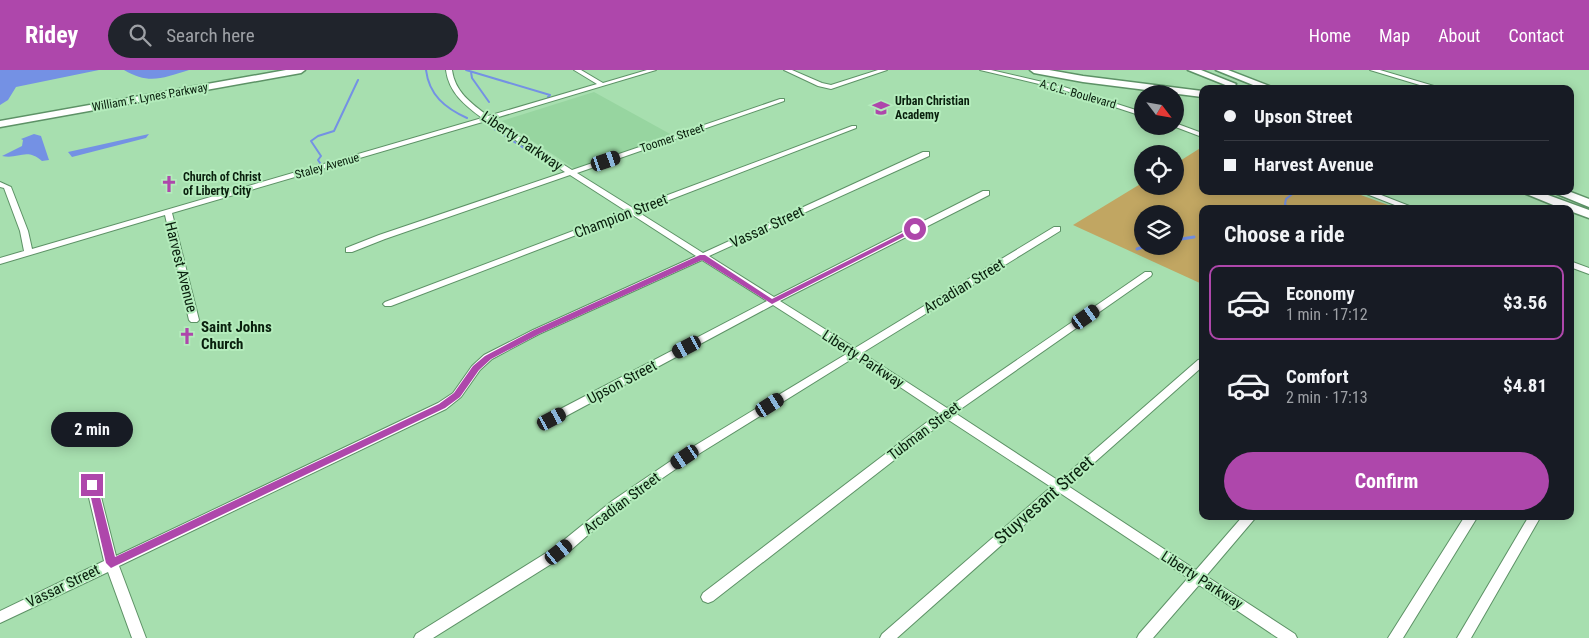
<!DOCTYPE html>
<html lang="en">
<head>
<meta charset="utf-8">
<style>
	:root { --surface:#171b24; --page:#20242c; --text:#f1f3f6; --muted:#9ea1a6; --line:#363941; --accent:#ae47ab }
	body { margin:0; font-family:"Roboto Condensed",sans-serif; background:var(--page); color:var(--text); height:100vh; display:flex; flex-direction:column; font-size:19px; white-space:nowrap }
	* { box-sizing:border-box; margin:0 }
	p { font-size:16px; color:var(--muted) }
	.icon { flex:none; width:28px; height:28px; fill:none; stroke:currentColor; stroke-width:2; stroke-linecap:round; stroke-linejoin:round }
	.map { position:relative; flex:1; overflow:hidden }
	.drawer { position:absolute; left:1199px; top:135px; width:375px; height:315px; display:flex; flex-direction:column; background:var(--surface); border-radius:10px; box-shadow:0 2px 12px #0003 }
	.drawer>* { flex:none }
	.top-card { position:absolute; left:1199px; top:15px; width:375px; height:110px; border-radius:10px; box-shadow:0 2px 12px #0003; display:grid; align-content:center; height:110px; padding:0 25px; background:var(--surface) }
	.needle { width:32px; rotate:121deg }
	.controls { position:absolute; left:1134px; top:15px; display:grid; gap:10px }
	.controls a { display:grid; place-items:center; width:50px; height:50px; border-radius:50%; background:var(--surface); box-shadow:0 2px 12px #0003; font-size:25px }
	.end { position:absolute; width:22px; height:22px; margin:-11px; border:6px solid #ae47ab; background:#fff; box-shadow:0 0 0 2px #fff }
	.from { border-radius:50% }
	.bubble { position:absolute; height:35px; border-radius:18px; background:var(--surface); box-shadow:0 2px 12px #0003; font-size:16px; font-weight:700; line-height:35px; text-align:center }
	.car { position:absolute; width:15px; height:30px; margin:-15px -8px; border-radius:6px; box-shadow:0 0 4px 1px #0007; background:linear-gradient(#222 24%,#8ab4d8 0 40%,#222 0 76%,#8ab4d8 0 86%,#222 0) }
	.top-card b { display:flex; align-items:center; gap:18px; height:48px; font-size:19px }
	.top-card b+b { border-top:1px solid var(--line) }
	.top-card i { width:12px; height:12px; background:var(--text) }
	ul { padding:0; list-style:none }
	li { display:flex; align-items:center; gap:15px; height:75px; margin:0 10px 8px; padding:0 15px; border:2px solid transparent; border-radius:10px }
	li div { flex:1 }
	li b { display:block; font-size:19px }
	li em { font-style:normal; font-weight:700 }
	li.active { border-color:var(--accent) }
	li>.icon { width:45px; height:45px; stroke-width:1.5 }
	h2 { padding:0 25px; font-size:22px; line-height:60px }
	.button { display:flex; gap:10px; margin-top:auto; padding:10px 25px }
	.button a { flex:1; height:58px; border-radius:30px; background:var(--accent); color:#fff; font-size:20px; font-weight:700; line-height:58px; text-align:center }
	header { display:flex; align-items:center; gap:30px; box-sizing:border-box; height:70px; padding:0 25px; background:var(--accent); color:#fff }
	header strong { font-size:24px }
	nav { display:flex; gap:28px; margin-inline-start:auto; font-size:18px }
	.search { width:350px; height:45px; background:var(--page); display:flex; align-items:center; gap:12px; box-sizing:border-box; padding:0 18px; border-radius:28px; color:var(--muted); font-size:19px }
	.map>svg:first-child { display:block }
	.built { fill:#97d5a0 }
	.green { fill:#c1a662; fill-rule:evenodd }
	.water { fill:#7491e4 }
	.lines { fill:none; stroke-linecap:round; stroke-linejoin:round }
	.stream-far1 { stroke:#7491e4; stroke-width:2 }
	.stream { stroke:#7491e4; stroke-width:3 }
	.minor-casing { stroke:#5d9266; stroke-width:2 }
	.highway-casing { stroke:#5d9266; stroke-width:3 }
	.minor { fill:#fff; fill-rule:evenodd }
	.highway { fill:#fff; fill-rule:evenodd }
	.route { fill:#ae47ab }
	.labels { text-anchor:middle; stroke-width:4; stroke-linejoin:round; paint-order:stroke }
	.far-street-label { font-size:12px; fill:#091f0d; stroke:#b4ecbc }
	.far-poi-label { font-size:12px; font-weight:bold; fill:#091f0d; stroke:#b4ecbc; text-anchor:start }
	.street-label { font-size:15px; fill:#091f0d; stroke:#b4ecbc }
	.poi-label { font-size:15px; font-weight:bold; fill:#091f0d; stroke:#b4ecbc; text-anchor:start }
	.near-street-label { font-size:18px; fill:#091f0d; stroke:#b4ecbc }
</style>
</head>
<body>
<header>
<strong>Ridey</strong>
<div class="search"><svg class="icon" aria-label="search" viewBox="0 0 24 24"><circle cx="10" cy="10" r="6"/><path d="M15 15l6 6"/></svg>Search here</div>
<nav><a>Home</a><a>Map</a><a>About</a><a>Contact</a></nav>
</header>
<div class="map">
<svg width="1589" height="568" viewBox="0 0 1589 568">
	<rect width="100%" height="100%" fill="#a7dfaf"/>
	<path class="built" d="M594,22l78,43 -97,34 -73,-48z"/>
	<path class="green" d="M1202,77v44h148l49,18h-197v75l-129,-59 69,-42v3h33v-22zM1142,144h33v32h-33z"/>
	<path class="water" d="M0,0h99l-83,17 -8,13 -8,5z
		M124,0h65c-26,8 -40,15 -65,0z
		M34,64l7,2 8,24 -7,1c-16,-14 -24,-1 -40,-5l20,-10 1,-6 -2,-1z
		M149,64l-3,4 -74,19 -4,-5z"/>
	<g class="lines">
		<path class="stream-far1" d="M426,0c3,25 19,38 41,48
			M466,0l84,25 -2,2
			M471,2l1,6 17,24
			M488,55l64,41
			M320,93l-2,-3 3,-4 -10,-15 7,-5 16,-5 24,-51
			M1288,139l-3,-5 1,-5 10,-8"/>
		<path class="stream" d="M1175,170l19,-3
			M1137,179l9,-3"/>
		<g class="minor-casing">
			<path id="minor" d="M446,0h6c3,22 19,33 36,46l109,-32 -23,-14h7l22,13 44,-13h9l-164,49 80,51 208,-71h4v2l-207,72 56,35 219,-82h4v2l-218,84 65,41 220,-101h6v4l-220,100 65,41 209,-106h6v4l-209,106 75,47 199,-121h6v4l-198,122 85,55 198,-136h6l1,2 -1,2 -196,137 104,68 139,-121 4,-1v8l-134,119 128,84 47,-54h14l-51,60 89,58 2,4h-19l-79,-53 -46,53h-16l2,-4 49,-56 -128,-85 -163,145h-17l2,-4 169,-147 -104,-68 -234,182 -5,2 -5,-2 -2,-4 2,-4 236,-180 -84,-56 -166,103 -69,47 -56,49 -131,82h-19l2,-4 138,-86 58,-47 69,-47 167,-101 -75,-48 -218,117h-8l-1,-3 1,-3 220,-115 -65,-41 -163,74 -47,25 -12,11 -19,27 -15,12 -327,157 27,72h-14l-24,-66 -108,51v-12l104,-50 -18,-76 2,-3 4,-1 4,1 2,3 18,71 322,-153 15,-10 19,-27 12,-11 49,-25 163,-74 -65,-42 -240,92h-6l-2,-2 2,-2 241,-91 -56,-36 -185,64 -33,13h-6v-4l33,-13 186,-63 -79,-51 -314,92 27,107 -2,2h-6l-2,-2 -24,-105 -165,49v-6l24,-7 -4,-20 -16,-43 -4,-1v-5l11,5 17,44 4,18 450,-131c-17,-13 -33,-25 -36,-48z
				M784,0h8l30,13 9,2 47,-15h9l-56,19 -13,-3z
				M980,0h11l73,17 78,25v4l-82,-27z
				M1370,0h10l64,19h-11z
				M1175,53l27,10v4l-29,-11h2z
				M1359,121h12l46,18h-12z
				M1570,191l19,7v6l-19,-7z
				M1465,446h13l-75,122h-15z
				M1529,446h12l-70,122h-14z"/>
		</g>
		<g class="highway-casing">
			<path id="highway" d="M286,0h19l-4,3 -301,54v-6z
				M1030,0h19l34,6 119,15v6l-119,-15 -49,-9z
				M1188,0h13l35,14 -2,2h-6z
				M1216,0h12l49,19h-14z
				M1519,121h18l52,19v8l-19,-7v-2h-7z
				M1550,121h18l21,8v8z"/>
		</g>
		<use href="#minor" class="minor"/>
		<use href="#highway" class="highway"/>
	</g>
	<path class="route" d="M913,158l6,1 -147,75 -70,-44 -163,74 -48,25 -12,11 -19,27 -15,11 -330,158 -4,2 -5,-5 -18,-78 1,-2h7l1,2 18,72 324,-153 15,-11 19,-27 12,-10 49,-26 166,-75h5l67,44z"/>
	<defs>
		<g id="school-bare" transform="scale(1.35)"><path d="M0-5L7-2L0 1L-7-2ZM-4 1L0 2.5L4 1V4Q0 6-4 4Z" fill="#ae47ab" stroke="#b4ecbc" stroke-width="2.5" paint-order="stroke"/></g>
		<g id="church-bare" transform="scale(1.35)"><path d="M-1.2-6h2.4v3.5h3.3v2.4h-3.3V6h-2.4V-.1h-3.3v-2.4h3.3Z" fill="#ae47ab" stroke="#b4ecbc" stroke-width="2.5" paint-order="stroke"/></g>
	</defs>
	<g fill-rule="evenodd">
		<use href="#school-bare" x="881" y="38"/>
		<use href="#church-bare" x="169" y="114"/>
		<use href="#church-bare" x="187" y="266"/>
	</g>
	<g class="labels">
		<g class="far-street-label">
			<text transform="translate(1078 24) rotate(16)" y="4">A.C.L. Boulevard</text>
			<text transform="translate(150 27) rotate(-10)" y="4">William F. Lynes Parkway</text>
			<text transform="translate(672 68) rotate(-19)" y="4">Toomer Street</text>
			<text transform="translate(327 96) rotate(-16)" y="4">Staley Avenue</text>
		</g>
		<g class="far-poi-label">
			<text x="895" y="35">Urban Christian<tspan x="895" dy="14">Academy</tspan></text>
			<text x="183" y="111">Church of Christ<tspan x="183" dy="14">of Liberty City</tspan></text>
		</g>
		<g class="street-label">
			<text transform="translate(522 71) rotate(34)" y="5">Liberty Parkway</text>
			<text transform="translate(621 146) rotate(-21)" y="5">Champion Street</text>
			<text transform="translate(767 157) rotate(-25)" y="5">Vassar Street</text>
			<text transform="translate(181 197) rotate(76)" y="5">Harvest Avenue</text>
			<text transform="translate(964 216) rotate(-31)" y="5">Arcadian Street</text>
			<text transform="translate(863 289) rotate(33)" y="5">Liberty Parkway</text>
			<text transform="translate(622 312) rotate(-28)" y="5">Upson Street</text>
			<text transform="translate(924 361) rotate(-37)" y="5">Tubman Street</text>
			<text transform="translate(622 433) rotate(-37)" y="5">Arcadian Street</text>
			<text transform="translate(1202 510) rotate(33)" y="5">Liberty Parkway</text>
			<text transform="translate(63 516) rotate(-26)" y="5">Vassar Street</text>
		</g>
		<g class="poi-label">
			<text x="201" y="262">Saint Johns<tspan x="201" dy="17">Church</tspan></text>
		</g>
		<g class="near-street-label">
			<text transform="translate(1044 430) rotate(-41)" y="6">Stuyvesant Street</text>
		</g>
	</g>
</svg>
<div class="controls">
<a><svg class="needle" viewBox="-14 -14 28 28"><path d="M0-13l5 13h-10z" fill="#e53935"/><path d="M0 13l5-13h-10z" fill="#9ea1a6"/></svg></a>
<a><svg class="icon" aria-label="locate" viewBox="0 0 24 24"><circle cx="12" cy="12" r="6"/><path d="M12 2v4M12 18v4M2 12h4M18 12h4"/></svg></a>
<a><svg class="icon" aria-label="layers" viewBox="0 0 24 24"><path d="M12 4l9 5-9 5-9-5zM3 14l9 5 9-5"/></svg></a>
</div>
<i class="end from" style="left:915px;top:159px"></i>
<i class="end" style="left:92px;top:415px"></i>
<div class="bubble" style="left:51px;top:342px;width:82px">2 min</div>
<i class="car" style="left:606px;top:91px;rotate:71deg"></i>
<i class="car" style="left:1086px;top:247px;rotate:55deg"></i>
<i class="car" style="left:687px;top:277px;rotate:242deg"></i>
<i class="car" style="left:770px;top:335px;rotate:58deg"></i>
<i class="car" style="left:552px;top:349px;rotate:62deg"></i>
<i class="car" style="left:685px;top:387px;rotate:236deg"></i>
<i class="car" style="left:559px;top:482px;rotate:51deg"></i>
<div class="top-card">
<b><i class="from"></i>Upson Street</b>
<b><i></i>Harvest Avenue</b>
</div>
<section class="drawer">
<h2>Choose a ride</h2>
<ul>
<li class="active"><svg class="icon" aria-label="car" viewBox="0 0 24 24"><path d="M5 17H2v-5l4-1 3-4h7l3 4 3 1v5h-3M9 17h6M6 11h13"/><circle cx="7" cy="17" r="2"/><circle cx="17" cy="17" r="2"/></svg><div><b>Economy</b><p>1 min · 17:12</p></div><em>$3.56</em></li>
<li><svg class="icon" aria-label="car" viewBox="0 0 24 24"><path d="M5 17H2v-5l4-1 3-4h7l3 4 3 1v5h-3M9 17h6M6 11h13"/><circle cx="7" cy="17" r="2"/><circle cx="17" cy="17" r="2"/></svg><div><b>Comfort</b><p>2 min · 17:13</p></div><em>$4.81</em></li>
</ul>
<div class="button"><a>Confirm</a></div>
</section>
</div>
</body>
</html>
